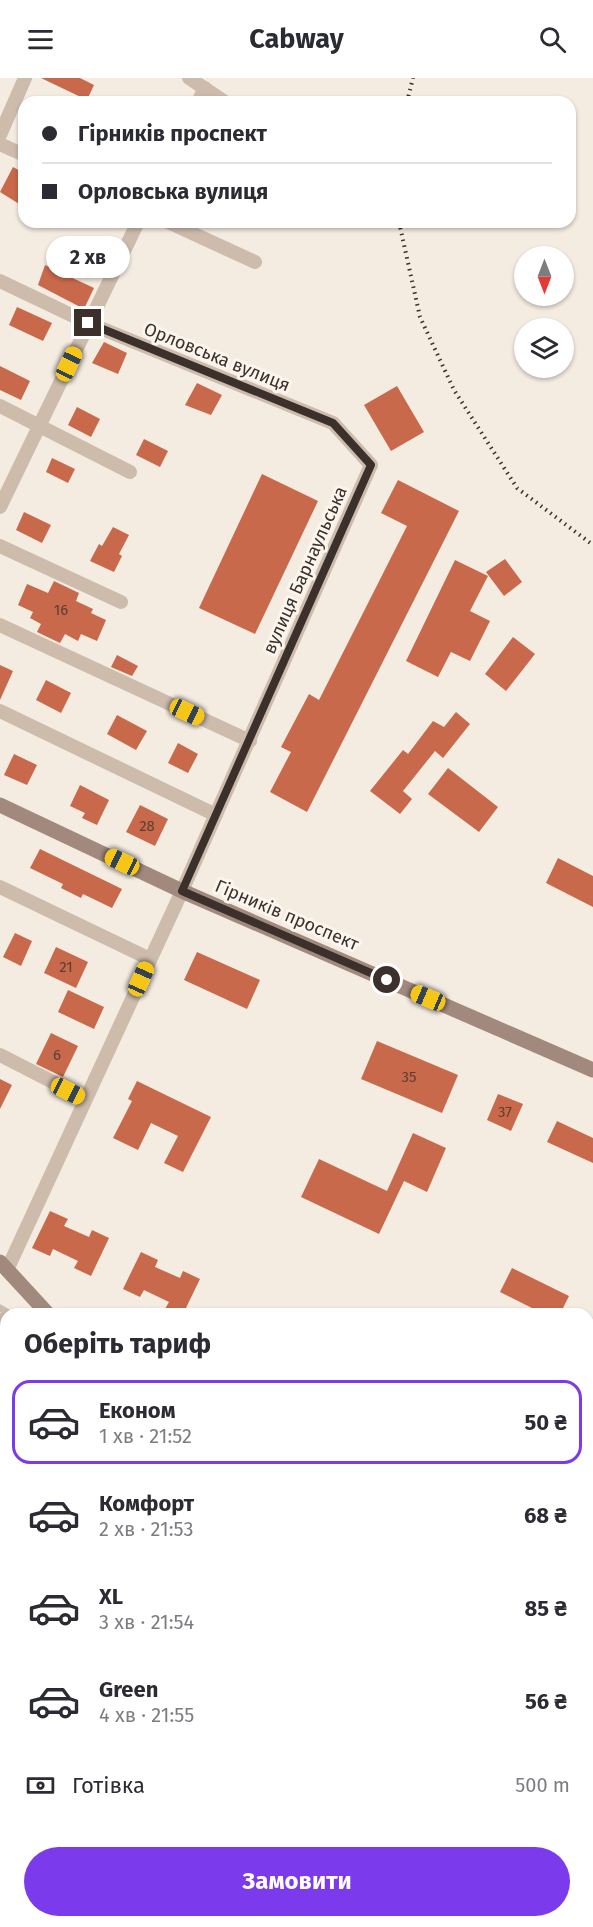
<!DOCTYPE html>
<html lang="uk">
<head>
<meta charset="utf-8">
<style>
	:root { --surface:#fff; --page:#f7f7f7; --text:#2b2b33; --muted:#7c7c81; --line:#e1e1e2; --accent:#7c3aed }
	body { margin:0; font-family:"Fira Sans",sans-serif; background:var(--page); color:var(--text); height:100vh; display:flex; flex-direction:column; font-size:22px; white-space:nowrap }
	* { box-sizing:border-box; margin:0 }
	p { font-size:20px; color:var(--muted) }
	.icon { flex:none; width:33px; height:33px; fill:none; stroke:currentColor; stroke-width:2; stroke-linecap:round; stroke-linejoin:round }
	.map { position:relative; flex:1; overflow:hidden }
	.sheet { position:absolute; left:0px; top:1230px; width:594px; height:620px; display:flex; flex-direction:column; background:var(--surface); border-radius:18px 18px 0 0; box-shadow:0 2px 4px #0004 }
	.sheet>* { flex:none }
	.banner { position:absolute; left:18px; top:18px; width:558px; height:132px; border-radius:18px; box-shadow:0 2px 4px #0004; display:grid; align-content:center; height:132px; padding:0 24px; background:var(--surface) }
	.needle { width:39px; rotate:180deg }
	.controls { position:absolute; left:514px; top:168px; display:grid; gap:12px }
	.controls a { display:grid; place-items:center; width:60px; height:60px; border-radius:50%; background:var(--surface); box-shadow:0 2px 4px #0004; font-size:30px }
	.end { position:absolute; width:27px; height:27px; margin:-14px; border:8px solid #3b302b; background:#fff; box-shadow:0 0 0 3px #fff }
	.from { border-radius:50% }
	.bubble { position:absolute; height:42px; border-radius:21px; background:var(--surface); box-shadow:0 2px 4px #0004; font-size:20px; font-weight:700; line-height:42px; text-align:center }
	.car { position:absolute; width:18px; height:36px; margin:-18px -9px; border-radius:8px; box-shadow:0 0 4px 2px #0007; background:linear-gradient(#f5c518 24%,#345 0 40%,#f5c518 0 76%,#345 0 86%,#f5c518 0) }
	.banner b { display:flex; align-items:center; gap:21px; height:57px; font-size:22px }
	.banner b+b { border-top:2px solid var(--line) }
	.banner i { width:15px; height:15px; background:var(--text) }
	ul { padding:0; list-style:none }
	li { display:flex; align-items:center; gap:18px; height:84px; margin:0 12px 9px; padding:0 12px; border:3px solid transparent; border-radius:18px }
	li div { flex:1 }
	li b { display:block; font-size:22px }
	li em { font-style:normal; font-weight:700 }
	li.current { border-color:var(--accent) }
	li>.icon { width:54px; height:54px; stroke-width:1.5 }
	h2 { padding:0 24px; font-size:27px; line-height:72px }
	.pay { display:flex; align-items:center; gap:15px; height:66px; padding:0 24px; font-size:22px }
	.pay p { margin-inline-start:auto }
	.button { display:flex; gap:12px; margin-top:auto; padding:12px 24px }
	.button a { flex:1; height:69px; border-radius:36px; background:var(--accent); color:#fff; font-size:24px; font-weight:700; line-height:69px; text-align:center }
	header { display:flex; justify-content:space-between; align-items:center; height:78px; padding:0 24px; background:var(--surface); font-size:27px; font-weight:700 }
	.map>svg:first-child { display:block }
	.green { fill:#b8c4a0 }
	.building { fill:#c8694b }
	.lines { fill:none; stroke-linecap:round; stroke-linejoin:round }
	.service { stroke:#cdbbac; stroke-width:7 }
	.minor { stroke:#cdbbac; stroke-width:14 }
	.secondary { stroke:#a18a7d; stroke-width:15 }
	.rail { stroke:#3b302b; stroke-width:4; stroke-dasharray:1.5 4.5; stroke-linecap:butt }
	.route { stroke:#3b302b; stroke-width:8 }
	.labels { text-anchor:middle; stroke-width:6; stroke-linejoin:round; paint-order:stroke }
	.number-label { font-size:15px; fill:#5e3e33 }
	.street-label { font-size:18px; fill:#3b302b; stroke:#fbf5ee }
</style>
</head>
<body>
<header><svg class="icon" aria-label="menu" viewBox="0 0 24 24"><path d="M4 6h16M4 12h16M4 18h16"/></svg>Cabway<svg class="icon" aria-label="search" viewBox="0 0 24 24"><circle cx="10" cy="10" r="6"/><path d="M15 15l6 6"/></svg></header>
<div class="map">
<svg width="593" height="1849" viewBox="0 0 593 1849">
	<rect width="100%" height="100%" fill="#f4ebe1"/>
	<path class="green" d="M588,1476l5,2v371h-152l-16,-5h163z"/>
	<path class="building" d="M41,0h39l14,7 -7,15z
		M13,89l11,6v34l-24,-15z
		M45,187l49,23 -10,21 -46,-24z
		M17,229l35,16 -9,18 -34,-16z
		M104,264l23,11 -9,21 -26,-11z
		M0,288l30,15 -9,19 -21,-10z
		M197,305l25,12 -11,20 -26,-10z
		M397,308l27,46 -33,19 -27,-46z
		M77,329l23,12 -9,18 -23,-12z
		M144,361l24,12 -8,16 -24,-12z
		M52,380l23,11 -7,14 -22,-11z
		M262,396l56,27 -63,133 -56,-26z
		M398,402l61,31 -152,301 -37,-20 21,-40 -10,-5 28,-53 10,6 88,-174 -26,-13z
		M24,434l27,13 -9,18 -26,-13z
		M113,449l16,8 -10,19 3,2 -8,16 -24,-11 9,-17 3,2z
		M505,481l17,23 -18,14 -18,-24z
		M455,482l33,16 -18,35 20,10 -20,40 -19,-9 -13,25 -32,-16z
		M54,503l25,12 -3,8 17,8 -2,4 15,7 -9,21 -16,-7 -3,7 -13,-7 -5,9 -23,-11 4,-8 -11,-6 3,-6 -15,-7 9,-21 21,9z
		M513,559l22,17 -29,37 -21,-17z
		M117,577l21,11 -6,10 -21,-9z
		M0,587l13,6 -13,29z
		M46,602l25,13 -10,20 -25,-13z
		M456,634l14,12 -27,34 -8,-7 -32,40 9,8 -12,15 -30,-23 33,-41 5,4 25,-33 11,6z
		M117,637l30,16 -11,19 -29,-16z
		M178,665l20,11 -10,19 -20,-10z
		M14,676l23,11 -10,20 -23,-10z
		M448,690l50,39 -19,25 -51,-38z
		M80,707l29,15 -12,25 -15,-7 3,-5 -15,-7z
		M140,727l28,14 -13,27 -29,-14z
		M40,771l82,40 -10,19 -29,-14 -2,4 -20,-10 2,-4 -33,-16z
		M558,780l35,18v31l-47,-24z
		M15,855l17,8 -11,25 -18,-9z
		M56,869l32,15 -12,26 -32,-15z
		M197,874l63,28 -13,29 -63,-29z
		M68,912l36,17 -10,22 -36,-17z
		M51,955l27,13 -15,31 -27,-13z
		M377,963l81,34 -16,38 -81,-34z
		M0,1001l12,6 -12,24z
		M137,1003l74,36 -28,55 -19,-9 14,-27 -27,-13 -13,27 -25,-12 19,-37 -4,-2z
		M498,1016l25,10 -12,27 -24,-11z
		M557,1043l36,17v25l-46,-21z
		M413,1055l33,15 -19,44 -23,-11 -25,53 -78,-37 18,-38 68,32z
		M50,1133l18,8 -4,7 25,11 3,-7 17,8 -18,38 -17,-8 4,-7 -25,-12 -3,7 -18,-8z
		M141,1174l17,8 -3,7 25,11 3,-7 17,8 -17,35 -18,-5 4,-7 -25,-12 -4,7 -17,-8z
		M512,1190l57,28 -9,18h-16l-44,-22z"/>
	<g class="lines">
		<path class="service" d="M0,1230l10,6
			M33,1236l12,-2
			M324,1844l2,5"/>
		<path class="minor" d="M189,0l36,24
			M198,24l7,-14
			M0,57l25,-57
			M0,66l24,11
			M168,144l87,40
			M0,203l88,42 245,100 38,42 -189,426 -175,379
			M0,328l130,66
			M0,429l138,-285
			M0,468l121,56
			M0,547l250,116
			M0,633l216,104
			M0,809l150,72
			M0,977l86,44
			M0,1242l6,-1
			M588,1328l5,-20
			M0,1578l6,3
			M0,1742l6,-5
			M335,1844l15,5"/>
		<path class="secondary" d="M0,727l182,86 411,179
			M0,1184l48,52
			M588,1459l5,2"/>
		<path class="rail" d="M407,24l6,-24
			M399,144l21,95 34,73 63,98 76,57"/>
	</g>
	<g class="lines">
		<path class="route" d="M88,245l245,100 38,42 -189,426 205,89"/>
	</g>
	<g class="labels">
		<g class="number-label">
			<text x="61" y="537">16</text>
			<text x="147" y="753">28</text>
			<text x="66" y="894">21</text>
			<text x="57" y="982">6</text>
			<text x="409" y="1004">35</text>
			<text x="505" y="1039">37</text>
		</g>
		<g class="street-label">
			<text transform="translate(217 279) rotate(22)" y="6">Орловська вулиця</text>
			<text transform="translate(305 492) rotate(-66)" y="6">вулиця Барнаульська</text>
			<text transform="translate(287 837) rotate(23)" y="6">Гірників проспект</text>
		</g>
	</g>
</svg>
<div class="controls">
<a><svg class="needle" viewBox="-14 -14 28 28"><path d="M0-13l5 13h-10z" fill="#e53935"/><path d="M0 13l5-13h-10z" fill="#7c7c81"/></svg></a>
<a><svg class="icon" aria-label="layers" viewBox="0 0 24 24"><path d="M12 4l9 5-9 5-9-5zM3 14l9 5 9-5"/></svg></a>
</div>
<i class="end from" style="left:387px;top:902px"></i>
<i class="end" style="left:88px;top:245px"></i>
<div class="bubble" style="left:46px;top:158px;width:84px">2 хв</div>
<i class="car" style="left:69px;top:286px;rotate:25deg"></i>
<i class="car" style="left:187px;top:634px;rotate:115deg"></i>
<i class="car" style="left:122px;top:784px;rotate:295deg"></i>
<i class="car" style="left:141px;top:901px;rotate:24deg"></i>
<i class="car" style="left:428px;top:920px;rotate:293deg"></i>
<i class="car" style="left:68px;top:1013px;rotate:117deg"></i>
<div class="banner">
<b><i class="from"></i>Гірників проспект</b>
<b><i></i>Орловська вулиця</b>
</div>
<section class="sheet">
<h2>Оберіть тариф</h2>
<ul>
<li class="current"><svg class="icon" aria-label="car" viewBox="0 0 24 24"><path d="M5 17H2v-5l4-1 3-4h7l3 4 3 1v5h-3M9 17h6M6 11h13"/><circle cx="7" cy="17" r="2"/><circle cx="17" cy="17" r="2"/></svg><div><b>Економ</b><p>1 хв · 21:52</p></div><em>50 ₴</em></li>
<li><svg class="icon" aria-label="car" viewBox="0 0 24 24"><path d="M5 17H2v-5l4-1 3-4h7l3 4 3 1v5h-3M9 17h6M6 11h13"/><circle cx="7" cy="17" r="2"/><circle cx="17" cy="17" r="2"/></svg><div><b>Комфорт</b><p>2 хв · 21:53</p></div><em>68 ₴</em></li>
<li><svg class="icon" aria-label="car" viewBox="0 0 24 24"><path d="M5 17H2v-5l4-1 3-4h7l3 4 3 1v5h-3M9 17h6M6 11h13"/><circle cx="7" cy="17" r="2"/><circle cx="17" cy="17" r="2"/></svg><div><b>XL</b><p>3 хв · 21:54</p></div><em>85 ₴</em></li>
<li><svg class="icon" aria-label="car" viewBox="0 0 24 24"><path d="M5 17H2v-5l4-1 3-4h7l3 4 3 1v5h-3M9 17h6M6 11h13"/><circle cx="7" cy="17" r="2"/><circle cx="17" cy="17" r="2"/></svg><div><b>Green</b><p>4 хв · 21:55</p></div><em>56 ₴</em></li>
</ul>
<div class="pay"><svg class="icon" aria-label="cash" viewBox="0 0 24 24"><path d="M3 7h18v10H3z"/><circle cx="12" cy="12" r="2"/></svg>Готівка<p>500 m</p></div>
<div class="button"><a>Замовити</a></div>
</section>
</div>
</body>
</html>
